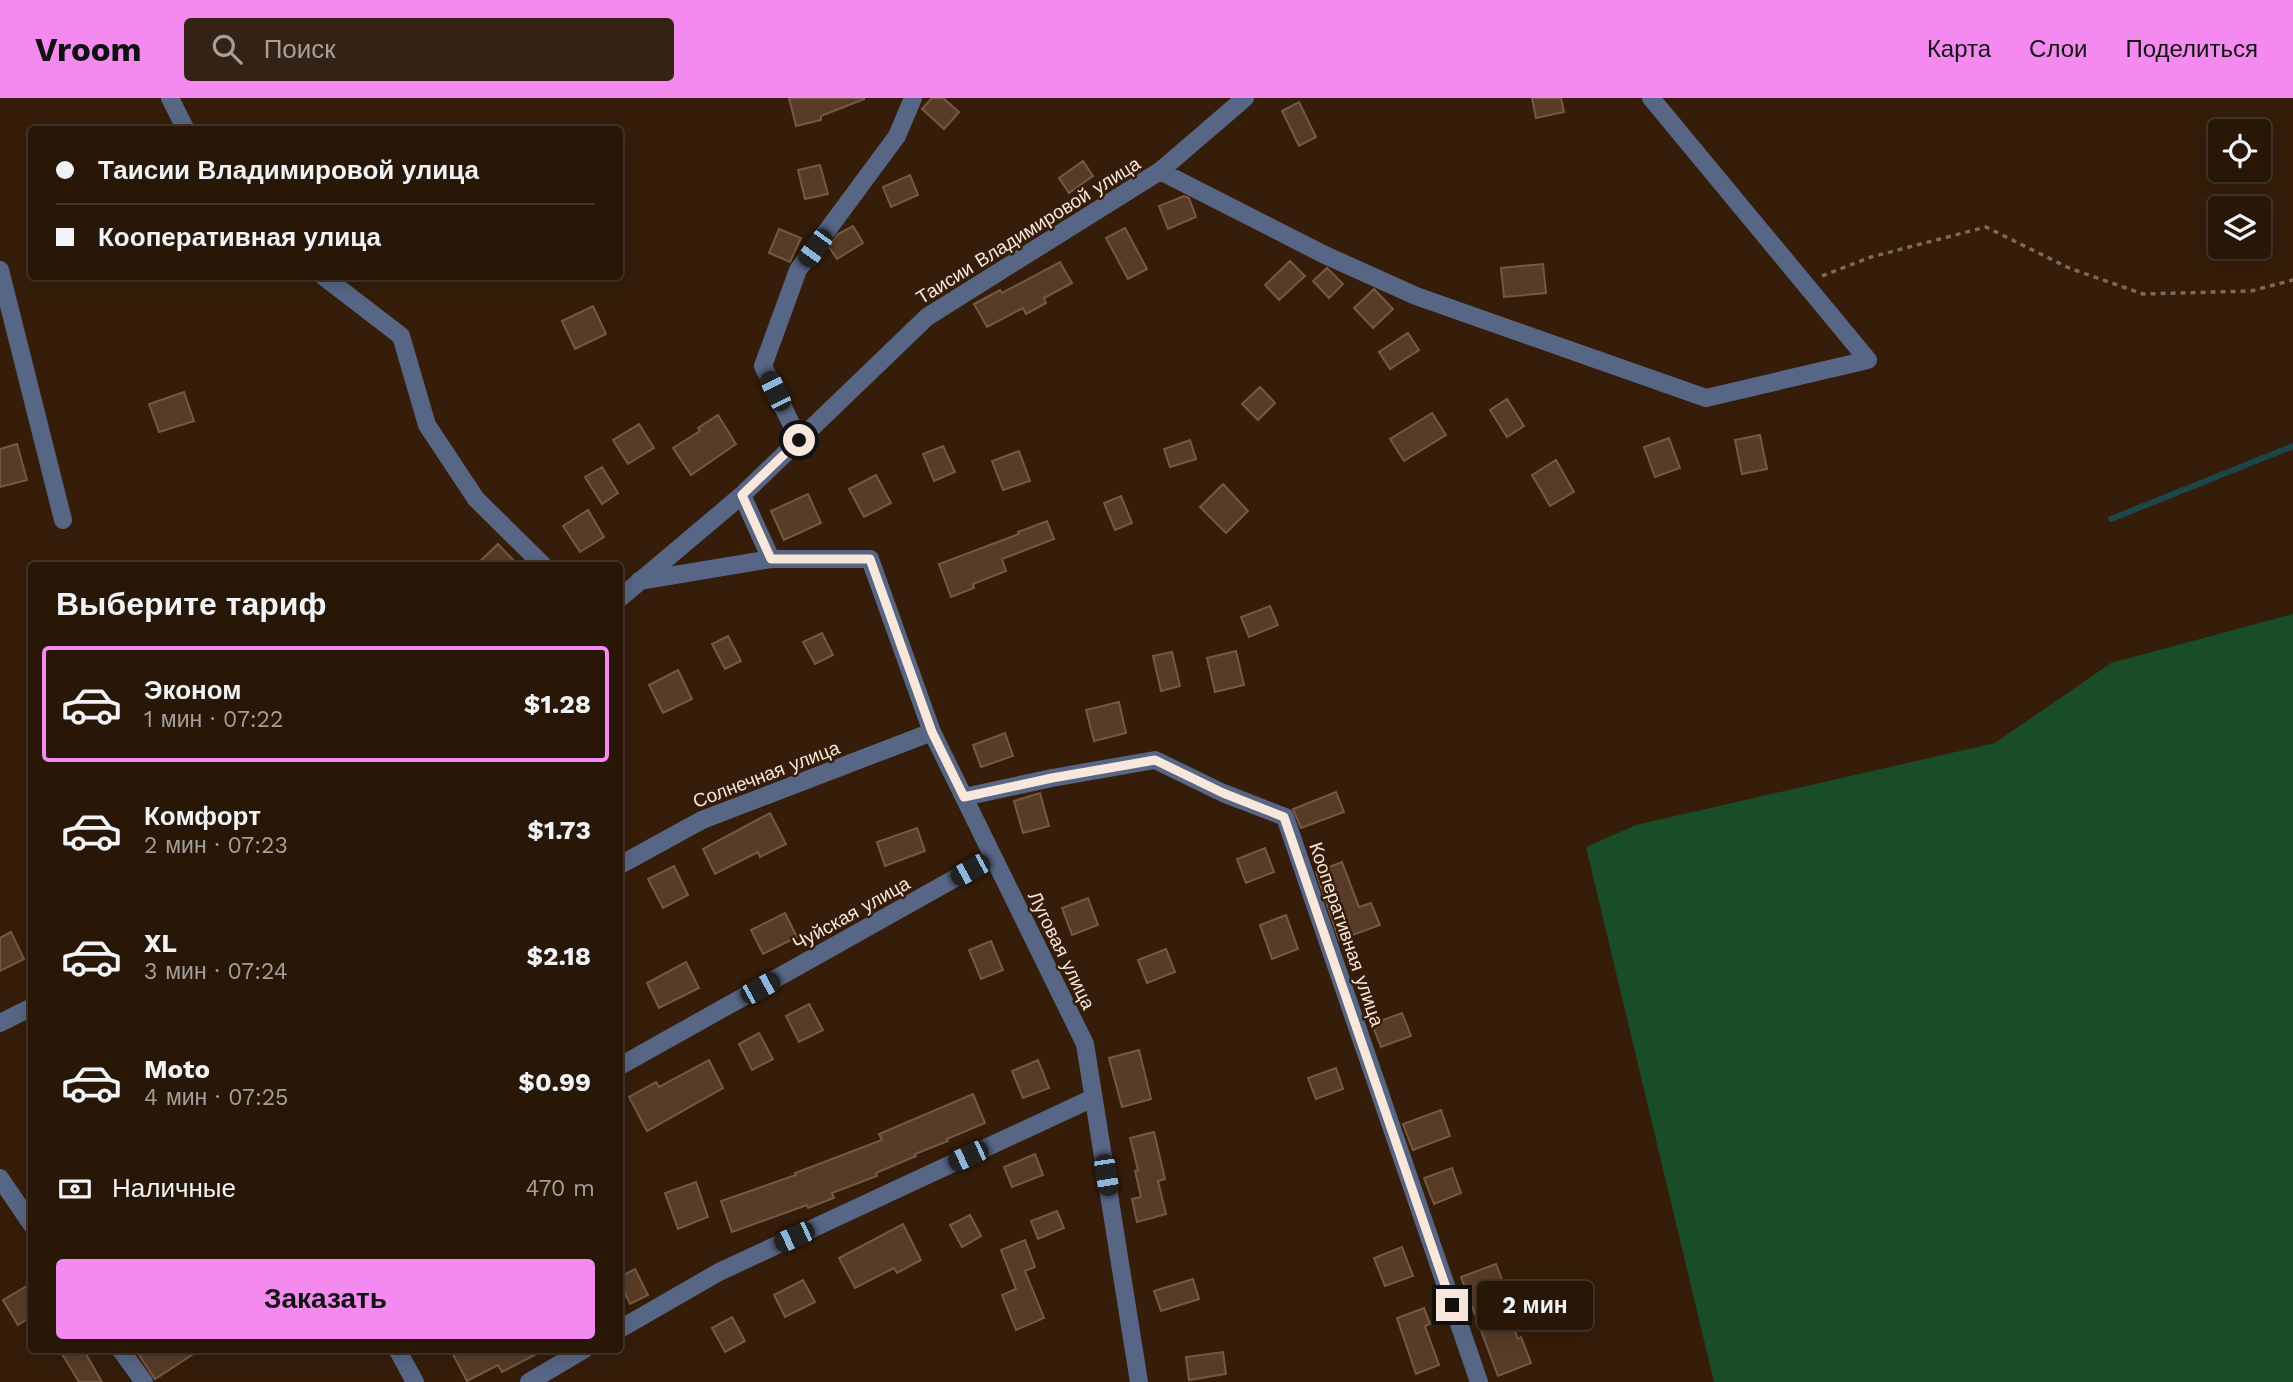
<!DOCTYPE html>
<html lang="ru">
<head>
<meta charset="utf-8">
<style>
	:root { --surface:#281607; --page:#342315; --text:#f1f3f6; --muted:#a59f9b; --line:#443528; --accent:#f489f0 }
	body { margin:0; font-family:"Work Sans",sans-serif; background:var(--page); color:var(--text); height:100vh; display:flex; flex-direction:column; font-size:26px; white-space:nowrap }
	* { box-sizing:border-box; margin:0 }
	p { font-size:23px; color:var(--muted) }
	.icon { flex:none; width:38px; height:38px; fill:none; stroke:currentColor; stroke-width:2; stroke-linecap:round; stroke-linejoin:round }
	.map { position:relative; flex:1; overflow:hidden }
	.details { position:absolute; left:28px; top:464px; width:595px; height:791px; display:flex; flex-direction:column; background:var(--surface); border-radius:7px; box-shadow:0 4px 18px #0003,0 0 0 2px var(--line) }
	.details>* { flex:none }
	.guide { position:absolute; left:28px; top:28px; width:595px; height:154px; border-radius:7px; box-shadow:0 4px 18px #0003,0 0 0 2px var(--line); display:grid; align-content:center; height:154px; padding:0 28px; background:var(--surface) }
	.controls { position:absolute; left:2208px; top:21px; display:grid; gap:14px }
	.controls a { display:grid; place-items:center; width:63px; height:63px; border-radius:7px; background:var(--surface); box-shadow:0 4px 18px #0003,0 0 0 2px var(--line); font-size:35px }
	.end { position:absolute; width:32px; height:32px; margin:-16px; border:9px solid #f9e7db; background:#111; box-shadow:0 0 0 4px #111 }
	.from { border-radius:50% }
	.bubble { position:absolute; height:49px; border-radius:7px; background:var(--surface); box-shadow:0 4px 18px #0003,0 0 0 2px var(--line); font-size:23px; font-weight:700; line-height:49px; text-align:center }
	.car { position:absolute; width:21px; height:42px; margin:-21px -10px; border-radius:9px; box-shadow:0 0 5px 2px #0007; background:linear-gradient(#222 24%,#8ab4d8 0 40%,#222 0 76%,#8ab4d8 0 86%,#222 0) }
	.guide b { display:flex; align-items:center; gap:24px; height:66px; font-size:26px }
	.guide b+b { border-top:2px solid var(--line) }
	.guide i { width:18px; height:18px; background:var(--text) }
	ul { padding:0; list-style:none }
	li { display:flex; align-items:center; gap:21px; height:116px; margin:0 14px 10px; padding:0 14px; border:4px solid transparent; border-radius:7px }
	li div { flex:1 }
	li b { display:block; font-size:26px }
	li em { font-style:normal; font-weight:700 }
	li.active { border-color:var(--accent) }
	li>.icon { width:63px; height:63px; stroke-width:1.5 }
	h2 { padding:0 28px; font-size:32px; line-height:84px }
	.pay { display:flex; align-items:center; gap:18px; height:77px; padding:0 28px; font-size:26px }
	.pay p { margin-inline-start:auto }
	.button { display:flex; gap:14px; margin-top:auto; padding:14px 28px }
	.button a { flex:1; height:80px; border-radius:7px; background:var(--accent); color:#111; font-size:28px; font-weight:700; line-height:80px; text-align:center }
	header { display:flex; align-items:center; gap:42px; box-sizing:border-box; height:98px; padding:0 35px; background:var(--accent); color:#111 }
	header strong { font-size:33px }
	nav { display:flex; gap:38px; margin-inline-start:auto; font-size:24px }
	.search { width:490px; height:63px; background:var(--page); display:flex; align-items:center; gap:18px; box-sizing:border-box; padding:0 24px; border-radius:7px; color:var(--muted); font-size:26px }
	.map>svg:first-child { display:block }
	.green { fill:#194d27 }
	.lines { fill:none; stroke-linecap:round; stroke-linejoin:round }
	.stream { stroke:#1d4649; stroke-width:6 }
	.building { fill:#583c28; stroke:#765944; stroke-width:2 }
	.path { stroke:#7e6857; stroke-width:3.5; stroke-dasharray:5 5; stroke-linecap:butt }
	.minor { stroke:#576685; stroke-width:18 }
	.route { stroke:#f9e7db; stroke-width:9 }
	.labels { text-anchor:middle; stroke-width:5; stroke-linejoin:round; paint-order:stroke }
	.street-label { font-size:19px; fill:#f9e7db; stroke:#351d09 }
</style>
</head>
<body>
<header>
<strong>Vroom</strong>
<div class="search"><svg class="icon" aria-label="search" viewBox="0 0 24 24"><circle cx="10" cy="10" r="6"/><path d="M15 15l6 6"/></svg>Поиск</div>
<nav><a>Карта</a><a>Слои</a><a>Поделиться</a></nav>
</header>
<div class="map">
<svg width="2293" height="1284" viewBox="0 0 2293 1284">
	<rect width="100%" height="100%" fill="#351d09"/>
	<path class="green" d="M2293,516v768h-579l-128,-535 50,-22 359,-82 116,-80z"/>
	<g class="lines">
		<path class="stream" d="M2111,421l182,-73"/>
	</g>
	<path class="building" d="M789,0h75v1l-43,17v4l-25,6z
		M932,0h11l16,14 -15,17 -22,-20z
		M1532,0h29l3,14 -28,6z
		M1299,4l17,35 -17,9 -17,-35z
		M1083,63l10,15 -24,17 -10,-15z
		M820,67l8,29 -23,5 -7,-29z
		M910,77l8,20 -27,12 -8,-20z
		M1184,98l5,2 7,19 -28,12 -9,-23z
		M853,128l10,17 -26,16 -8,-12 9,-13z
		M1125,130l22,41 -19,10 -22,-41z
		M779,131l22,9 -11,24 -21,-9z
		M1290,163l15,15 -26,24 -14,-15z
		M1060,164l12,21 -28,15 2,5 -20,11 -3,-6 -36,19 -13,-23 26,-14 2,3z
		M1543,166l3,29 -42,4 -3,-29z
		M1327,170l16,16 -14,14 -16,-17z
		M1374,191l19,20 -20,19 -19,-20z
		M593,208l13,28 -31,15 -13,-28z
		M1408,235l11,17 -29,19 -11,-17z
		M1260,289l15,16 -17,17 -16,-16z
		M184,294l10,29 -35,11 -10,-28z
		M1507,301l17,27 -17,11 -17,-27z
		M1432,315l14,22 -42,26 -14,-22z
		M718,317l18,29 -45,31 -18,-27 27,-17 -2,-3z
		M639,326l15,24 -26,16 -15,-24z
		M1760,337l7,34 -25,5 -7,-34z
		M1669,340l11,30 -25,9 -11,-30z
		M1190,342l6,19 -26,8 -6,-18z
		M17,346l10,36 -27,7v-38z
		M943,348l12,26 -21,9 -11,-27z
		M1019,353l11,30 -27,9 -11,-29z
		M1556,362l18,32 -24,14 -18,-31z
		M602,369l16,26 -16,11 -17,-27z
		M876,377l15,28 -27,14 -15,-28z
		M1223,386l25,27 -22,22 -26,-26z
		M808,396l13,29 -37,17 -13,-29z
		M1121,398l11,27 -17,7 -11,-27z
		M588,412l16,27 -24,15 -17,-26z
		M1047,423l7,18 -52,20 4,12 -33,13 1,4 -23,9 -12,-33 80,-30 -1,-2z
		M498,446l20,21h-42z
		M1270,508l8,19 -29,12 -8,-20z
		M822,535l11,22 -18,9 -12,-22z
		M728,538l13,25 -16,8 -13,-25z
		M1236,553l8,34 -29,7 -8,-34z
		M1172,554l8,34 -19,5 -8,-35z
		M678,572l14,29 -29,14 -14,-28z
		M1119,604l7,31 -32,8 -8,-31z
		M1005,635l8,23 -32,11 -8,-22z
		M1336,694l8,20 -43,16 -8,-19z
		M1040,695l9,33 -26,7 -9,-32z
		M770,715l16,31 -26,13 -2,-5 -43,22 -12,-25z
		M917,730l8,23 -40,15 -8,-24z
		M1265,750l9,24 -28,11 -9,-24z
		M1342,764l17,45 12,-4 9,22 -41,15 -23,-68z
		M674,768l14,29 -25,13 -15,-29z
		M1088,800l10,27 -26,10 -10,-27z
		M785,815l12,24 -34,17 -12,-24z
		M1286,817l12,34 -26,10 -12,-34z
		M11,834l13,27 -24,12v-33z
		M991,843l12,29 -22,9 -12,-29z
		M1166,851l9,23 -28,11 -9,-23z
		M686,864l13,26 -40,20 -12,-25z
		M809,906l14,26 -24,12 -13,-26z
		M1402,915l9,23 -30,11 -9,-23z
		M759,935l14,26 -21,11 -13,-26z
		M1139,952l12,49 -29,8 -13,-49z
		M709,962l14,28 -76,43 -18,-34 27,-15 3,5z
		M1038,962l11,28 -26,10 -11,-27z
		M1336,970l7,21 -27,10 -8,-21z
		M973,996l12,29 -38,16 1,2 -33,13 1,2 -40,17 1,3 -45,17 2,5 -26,10 -1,-3 -75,27 -11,-31 75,-26 -1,-2 87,-33 -3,-6z
		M1441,1012l9,26 -37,14 -10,-26z
		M1154,1034l11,47 -7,2 8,33 -29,8 -5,-23 9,-2 -6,-26 3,-1 -8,-32z
		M1035,1056l8,21 -31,12 -8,-20z
		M1452,1070l9,25 -27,11 -10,-26z
		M696,1084l12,35 -30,12 -13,-36z
		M1057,1113l7,17 -26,11 -7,-18z
		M970,1117l11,21 -19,11 -12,-22z
		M903,1126l18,36 -24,13 -3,-5 -39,20 -16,-30z
		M1025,1142l10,27 -10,4 19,47 -28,12 -14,-35 14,-6 -15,-39z
		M1402,1149l11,29 -28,10 -11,-28z
		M1496,1166l8,21 -5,3 19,51 3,-2 10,26 -33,13 -37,-99z
		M635,1171l13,26 -18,9 -10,-21v-6z
		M1193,1181l6,20 -38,12 -7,-20z
		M803,1182l12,22 -30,15 -11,-22z
		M32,1185v33l-14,9 -15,-25z
		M1424,1210l6,16 -5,2 14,39 -23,9 -19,-56z
		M732,1219l13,24 -20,11 -13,-24z
		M59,1251h24l19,33h-23z
		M135,1251h66l-46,30z
		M450,1251h96l-44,23 -4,-7 -31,16z
		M1223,1254l3,22 -37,6 -3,-23z"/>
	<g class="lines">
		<path class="path" d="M1822,178l49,-19 115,-30 83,41 74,26 108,-3 42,-11"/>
		<path class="minor" d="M170,0l16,32
			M1160,73l165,84 91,41 290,102 162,-38 -217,-262
			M0,172l63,250
			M323,178l78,60 26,89 49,74 67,66
			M799,342l-36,-74 35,-96 99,-134 16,-38
			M742,397l29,64
			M639,483l132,-22h99l62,173 153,312 54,338
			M620,500l122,-103 185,-178 233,-146 85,-73
			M964,699l88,-19 103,-18 68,33 62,24 194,565
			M620,767l82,-45 230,-88
			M0,925l32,-16
			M620,968l373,-209
			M0,1080l32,47
			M620,1231l99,-57 374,-174
			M120,1251l24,33
			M397,1251l18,33
			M529,1284l56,-33"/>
	</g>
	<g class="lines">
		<path class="route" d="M799,342l-57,55 29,64h99l62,173 32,65 88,-19 103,-18 68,33 61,24 168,488"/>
	</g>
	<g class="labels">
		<g class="street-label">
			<text transform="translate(1028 132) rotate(-32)" y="7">Таисии Владимировой улица</text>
			<text transform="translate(766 676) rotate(-21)" y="7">Солнечная улица</text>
			<text transform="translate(851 815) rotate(-29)" y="7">Чуйская улица</text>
			<text transform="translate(1347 836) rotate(71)" y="7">Кооперативная улица</text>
			<text transform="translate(1062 852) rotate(64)" y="7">Луговая улица</text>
		</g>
	</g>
</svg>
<div class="controls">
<a><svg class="icon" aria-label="locate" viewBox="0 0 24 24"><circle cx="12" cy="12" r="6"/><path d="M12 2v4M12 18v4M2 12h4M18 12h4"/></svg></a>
<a><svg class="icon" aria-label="layers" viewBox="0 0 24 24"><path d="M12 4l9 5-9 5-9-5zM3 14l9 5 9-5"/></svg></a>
</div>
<i class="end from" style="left:799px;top:342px"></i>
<i class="end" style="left:1452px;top:1207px"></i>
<div class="bubble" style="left:1477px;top:1183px;width:116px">2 мин</div>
<i class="car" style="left:815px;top:150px;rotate:216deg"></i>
<i class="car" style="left:775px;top:293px;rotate:334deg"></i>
<i class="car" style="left:970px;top:772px;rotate:241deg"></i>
<i class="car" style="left:760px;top:890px;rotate:61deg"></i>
<i class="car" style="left:968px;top:1058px;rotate:245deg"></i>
<i class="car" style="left:1106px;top:1077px;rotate:171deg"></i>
<i class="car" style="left:794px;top:1139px;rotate:245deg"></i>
<div class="guide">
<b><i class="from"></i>Таисии Владимировой улица</b>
<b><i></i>Кооперативная улица</b>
</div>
<section class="details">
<h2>Выберите тариф</h2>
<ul>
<li class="active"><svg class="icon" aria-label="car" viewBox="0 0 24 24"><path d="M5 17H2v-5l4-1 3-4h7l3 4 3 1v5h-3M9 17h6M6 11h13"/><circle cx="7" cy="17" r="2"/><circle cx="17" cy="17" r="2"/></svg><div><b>Эконом</b><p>1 мин · 07:22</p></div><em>$1.28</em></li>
<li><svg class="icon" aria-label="car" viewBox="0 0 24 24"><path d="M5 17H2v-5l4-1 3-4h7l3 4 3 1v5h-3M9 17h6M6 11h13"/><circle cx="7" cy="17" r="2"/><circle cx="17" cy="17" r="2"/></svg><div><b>Комфорт</b><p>2 мин · 07:23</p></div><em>$1.73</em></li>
<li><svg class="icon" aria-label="car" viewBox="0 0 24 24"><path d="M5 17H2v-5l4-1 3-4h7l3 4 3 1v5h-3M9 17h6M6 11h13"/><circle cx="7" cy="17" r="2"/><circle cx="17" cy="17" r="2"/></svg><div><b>XL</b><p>3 мин · 07:24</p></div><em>$2.18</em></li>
<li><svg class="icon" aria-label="car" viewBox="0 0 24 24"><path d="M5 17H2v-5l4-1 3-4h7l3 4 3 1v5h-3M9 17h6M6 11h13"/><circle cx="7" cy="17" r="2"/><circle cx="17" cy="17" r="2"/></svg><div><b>Moto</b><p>4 мин · 07:25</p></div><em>$0.99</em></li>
</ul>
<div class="pay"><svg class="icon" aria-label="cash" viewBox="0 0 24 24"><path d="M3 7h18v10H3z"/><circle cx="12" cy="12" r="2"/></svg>Наличные<p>470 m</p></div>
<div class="button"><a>Заказать</a></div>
</section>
</div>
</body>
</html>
